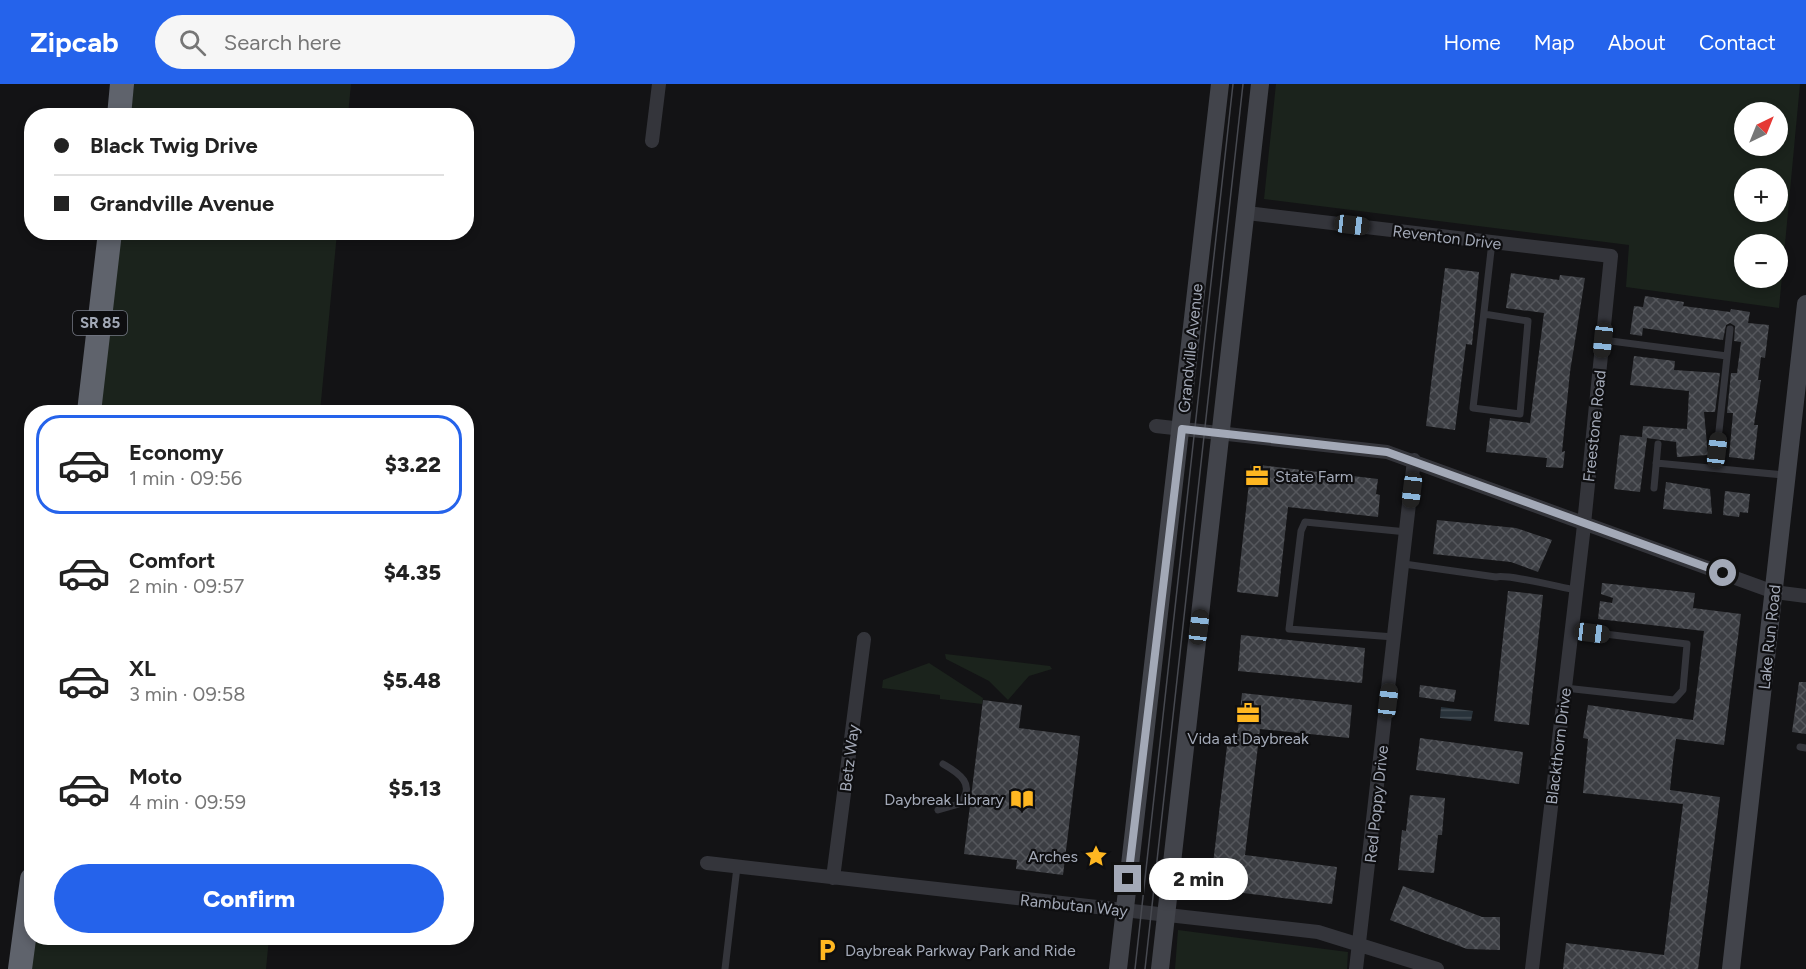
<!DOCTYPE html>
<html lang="en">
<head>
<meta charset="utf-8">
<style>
	:root { --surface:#fff; --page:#f6f6f6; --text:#222; --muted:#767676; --line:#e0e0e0; --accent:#2563eb }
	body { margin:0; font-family:Figtree,sans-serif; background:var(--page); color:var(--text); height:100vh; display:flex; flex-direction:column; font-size:22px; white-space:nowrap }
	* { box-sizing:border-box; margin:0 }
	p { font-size:20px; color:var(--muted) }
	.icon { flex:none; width:33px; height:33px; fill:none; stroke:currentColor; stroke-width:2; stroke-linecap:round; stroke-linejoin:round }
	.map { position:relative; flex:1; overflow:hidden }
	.drawer { position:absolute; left:24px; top:321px; width:450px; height:540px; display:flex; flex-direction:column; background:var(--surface); border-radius:24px; box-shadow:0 3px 9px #0003 }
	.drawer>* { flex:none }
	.guide { position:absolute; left:24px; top:24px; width:450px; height:132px; border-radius:24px; box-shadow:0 3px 9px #0003; display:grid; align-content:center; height:132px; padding:0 30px; background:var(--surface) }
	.needle { width:39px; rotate:43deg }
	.buttons { position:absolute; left:1734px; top:18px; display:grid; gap:12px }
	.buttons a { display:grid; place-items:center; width:54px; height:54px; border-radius:50%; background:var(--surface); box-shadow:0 3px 9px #0003; font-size:30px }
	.end { position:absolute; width:27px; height:27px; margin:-14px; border:8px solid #a3a9b7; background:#111; box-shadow:0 0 0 3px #111 }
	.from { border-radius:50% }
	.bubble { position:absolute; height:42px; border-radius:21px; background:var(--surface); box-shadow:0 3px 9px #0003; font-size:20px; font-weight:800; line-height:42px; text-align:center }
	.car { position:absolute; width:18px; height:36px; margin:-18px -9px; border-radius:8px; box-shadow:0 0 4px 2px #0007; background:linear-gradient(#222 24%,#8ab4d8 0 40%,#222 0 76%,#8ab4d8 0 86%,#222 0) }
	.guide b { display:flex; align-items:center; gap:21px; height:57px; font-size:22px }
	.guide b+b { border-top:2px solid var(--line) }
	.guide i { width:15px; height:15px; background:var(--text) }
	ul { padding:10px 0 0; list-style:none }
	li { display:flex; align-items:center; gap:18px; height:99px; margin:0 12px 9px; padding:0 18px; border:3px solid transparent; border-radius:24px }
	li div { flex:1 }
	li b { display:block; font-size:22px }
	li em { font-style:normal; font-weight:800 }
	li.current { border-color:var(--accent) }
	li>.icon { width:54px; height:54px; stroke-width:1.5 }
	.primary-button { display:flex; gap:12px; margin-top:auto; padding:12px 30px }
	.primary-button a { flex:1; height:69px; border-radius:36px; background:var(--accent); color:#fff; font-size:24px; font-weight:800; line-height:69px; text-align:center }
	header { display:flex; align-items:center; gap:36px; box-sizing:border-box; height:84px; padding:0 30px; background:var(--accent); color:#fff }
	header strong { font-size:28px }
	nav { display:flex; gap:33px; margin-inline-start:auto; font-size:21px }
	.search { width:420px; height:54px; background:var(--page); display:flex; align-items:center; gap:15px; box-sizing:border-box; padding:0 21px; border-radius:33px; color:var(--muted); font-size:22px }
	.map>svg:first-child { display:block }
	.green { fill:#1b231c; fill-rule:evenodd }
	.water { fill:url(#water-rules) }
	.building { fill:url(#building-cross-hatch) }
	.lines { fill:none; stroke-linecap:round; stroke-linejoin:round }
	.lane { stroke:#34353b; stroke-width:7 }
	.street { stroke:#34353b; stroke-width:14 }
	.secondary { stroke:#42444b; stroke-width:18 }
	.highway { stroke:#5f636c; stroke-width:24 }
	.tram { stroke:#474950; stroke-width:1.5 }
	.route { stroke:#a3a9b7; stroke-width:8 }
	.labels { text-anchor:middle; stroke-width:4.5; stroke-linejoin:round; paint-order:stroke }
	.shield { fill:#0e0e10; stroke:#767a85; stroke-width:1.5 }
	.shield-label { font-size:15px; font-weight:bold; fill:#a3a9b7 }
	.street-label { font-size:16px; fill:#a3a9b7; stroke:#0e0e10 }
	.poi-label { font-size:16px; fill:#a3a9b7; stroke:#0e0e10; text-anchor:start }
</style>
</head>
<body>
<header>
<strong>Zipcab</strong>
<div class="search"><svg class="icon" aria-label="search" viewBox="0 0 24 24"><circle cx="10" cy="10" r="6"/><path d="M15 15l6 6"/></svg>Search here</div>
<nav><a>Home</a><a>Map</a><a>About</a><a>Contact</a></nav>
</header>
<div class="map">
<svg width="1806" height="885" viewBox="0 0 1806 885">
	<defs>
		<pattern id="water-rules" width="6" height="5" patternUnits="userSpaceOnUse" patternTransform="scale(1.5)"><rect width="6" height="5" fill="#28323a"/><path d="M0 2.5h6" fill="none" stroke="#444d54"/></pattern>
		<pattern id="building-cross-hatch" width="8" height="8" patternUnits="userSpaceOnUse" patternTransform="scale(1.5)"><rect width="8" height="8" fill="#3c3e43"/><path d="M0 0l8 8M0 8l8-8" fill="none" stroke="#55575c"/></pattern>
	</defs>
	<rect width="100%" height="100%" fill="#131315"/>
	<path class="green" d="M134,0h217l-3,31 -218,1z
		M1276,0h524l-21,224 -153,-21 3,-42 -365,-46zM1778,28v34h-34v-34zM1744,94h34v34h-34zM1778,160v34h-34v-34z
		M116,149h221l-17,179h-222z
		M945,570l105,12 2,3 -23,7 -21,24 -19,-19 -43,-22z
		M929,579l54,35 -1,6 -42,-5v-4l-58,-7 1,-8z
		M1178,846l170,22 -1,17h-172z
		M33,854h236l-3,31h-237z"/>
	<path class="water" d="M1441,623l32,4 -2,10 -31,-3z"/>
	<path class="building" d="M1445,184l34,4 -7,73 -6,-1 -11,86 -29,-4z
		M1511,189l48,7 1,-5 25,3 -15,94 -8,80 3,-1 -2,17 -17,-1 1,-9 -61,-6 4,-34 40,5 14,-110 -38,-5z
		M1645,212l39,6 -1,4 47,6 1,-3 19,3 -2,11 21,2 -4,33 -4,-1 -3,23h3l-7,45h4l-4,35 -25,-3 4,-44h-6l4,-40h6l4,-31 -7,-1 1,-15 -5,-3 -4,2 -3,15 -80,-12 -1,8 -12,-2 4,-28 9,1z
		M1634,272l41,5 -1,9 46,3 -5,39h-11l4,43 -31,2 -1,-15 -29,-4 -7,54 -26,-3 6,-54 22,2 1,-11 44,3 2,-38 -59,-6z
		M1251,380l127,15 -2,15 4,1 -2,22 -90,-10 -10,90 -41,-5z
		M1666,398l44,7 2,25 -49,-5z
		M1725,407l25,3 -2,19 -8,-1 -1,5 -16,-2z
		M1437,436l79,8 36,12 -14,32 -27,-10 -78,-8z
		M1602,499l93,10 -2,15 48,6 -17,131 -48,-6 -3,22 -3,29 50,7 -22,172h-135l3,-26 98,12 19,-151 -100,-11 5,-54 -5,-1 5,-33 105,15 11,-89 -106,-12 2,-18 12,2 1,-5 -12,-4z
		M1508,507l35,4 -14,130 -35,-4z
		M1241,551l124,13 -3,35 -124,-12z
		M1799,598h7v52l-14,-2z
		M1420,601l36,5 -2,12 -35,-5z
		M1242,609l110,12 -3,33 -89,-9 -15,126 92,12 -5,37 -122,-15 17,-143 9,1z
		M983,616l39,5 -3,23 61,8 -17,139 -47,-6 1,-9 -53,-6z
		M1420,654l103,14 -4,32 -103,-14z
		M1410,711l35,3 -3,37h-4l-4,38 -36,-3 4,-40 4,1z
		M1403,802l79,31h18v33l-33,-1 -77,-29z"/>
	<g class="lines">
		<path class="lane" d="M1484,230l44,7 -8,93 -47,-6 19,-166
			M1603,256l124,16
			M1656,379l128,12
			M1715,384l15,-139
			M1654,404l4,-44
			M1404,480l92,13c11,-3 63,10 80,13
			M1394,553l-105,-8 12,-98 4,-9 102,10
			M1565,604l109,12 9,-10 4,-46 -115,-14
			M1800,663l6,1
			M938,726l21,-6c18,-19 0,-31 -16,-40
			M725,885l12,-102"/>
		<path class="street" d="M652,57l7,-57
			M1247,129l364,43 -28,278 -51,435
			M1156,342l231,26 387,140 32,4
			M707,779l611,69 119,37
			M833,794l31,-239
			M1356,885l58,-509"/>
		<path class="secondary" d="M1118,885l102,-885
			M1160,885l100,-885
			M1731,885l75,-665"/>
		<path class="highway" d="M119,32l3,-32
			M89,328l21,-180
			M20,885l12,-90"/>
		<path class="tram" d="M1135,885l98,-885
			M1145,885l98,-885"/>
	</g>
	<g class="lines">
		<path class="route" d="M1128,795l54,-450 205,23 336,121"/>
	</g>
	<defs>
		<g id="office-bare" transform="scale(1.8)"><path d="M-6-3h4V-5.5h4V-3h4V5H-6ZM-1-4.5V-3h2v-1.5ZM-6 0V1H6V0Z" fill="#ffb721" stroke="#0e0e10" stroke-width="2.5" paint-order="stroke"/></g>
		<g id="library-bare" transform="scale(1.8)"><path d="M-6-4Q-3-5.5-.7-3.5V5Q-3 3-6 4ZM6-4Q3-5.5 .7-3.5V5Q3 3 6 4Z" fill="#ffb721" stroke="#0e0e10" stroke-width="2.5" paint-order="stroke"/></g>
		<g id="sight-bare" transform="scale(1.8)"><path d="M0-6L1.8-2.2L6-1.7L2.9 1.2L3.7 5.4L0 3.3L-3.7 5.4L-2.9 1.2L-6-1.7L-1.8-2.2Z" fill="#ffb721" stroke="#0e0e10" stroke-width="2.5" paint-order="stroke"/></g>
		<g id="parking-bare" transform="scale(1.8)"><path d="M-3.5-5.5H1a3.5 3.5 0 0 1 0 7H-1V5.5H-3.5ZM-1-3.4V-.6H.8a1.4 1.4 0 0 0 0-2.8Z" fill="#ffb721" stroke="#0e0e10" stroke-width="2.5" paint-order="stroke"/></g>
	</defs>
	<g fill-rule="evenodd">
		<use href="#office-bare" x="1257" y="392"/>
		<use href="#office-bare" x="1248" y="629"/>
		<use href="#library-bare" x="1022" y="715"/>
		<use href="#sight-bare" x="1096" y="772"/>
		<use href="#parking-bare" x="827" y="866"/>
	</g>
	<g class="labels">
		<rect class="shield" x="73" y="227" width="54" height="24" rx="4.5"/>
		<g class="shield-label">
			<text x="100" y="244">SR 85</text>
		</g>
		<g class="street-label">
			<text transform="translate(1447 153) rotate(7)" y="6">Reventon Drive</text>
			<text transform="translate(1190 264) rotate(-84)" y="6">Grandville Avenue</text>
			<text transform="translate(1594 342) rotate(-84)" y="6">Freestone Road</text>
			<text transform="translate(1769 553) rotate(-84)" y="6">Lake Run Road</text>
			<text transform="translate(1558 662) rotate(-83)" y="6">Blackthorn Drive</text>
			<text transform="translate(849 674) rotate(-83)" y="6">Betz Way</text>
			<text transform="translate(1376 720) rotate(-84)" y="6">Red Poppy Drive</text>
			<text transform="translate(1074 821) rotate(6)" y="6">Rambutan Way</text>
		</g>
		<g class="poi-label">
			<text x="1275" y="398">State Farm</text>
			<text x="1248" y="660" text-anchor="middle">Vida at Daybreak</text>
			<text x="1004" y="721" text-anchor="end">Daybreak Library</text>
			<text x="1078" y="778" text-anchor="end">Arches</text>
			<text x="845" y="872">Daybreak Parkway Park and Ride</text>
		</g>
	</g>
</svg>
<div class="buttons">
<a><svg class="needle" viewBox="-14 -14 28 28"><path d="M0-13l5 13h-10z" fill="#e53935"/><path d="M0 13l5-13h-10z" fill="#767676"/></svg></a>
<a>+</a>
<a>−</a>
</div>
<i class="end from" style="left:1723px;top:489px"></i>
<i class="end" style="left:1128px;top:795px"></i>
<div class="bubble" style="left:1149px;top:774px;width:99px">2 min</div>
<i class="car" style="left:1352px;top:141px;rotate:97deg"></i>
<i class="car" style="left:1603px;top:256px;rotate:186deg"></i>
<i class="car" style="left:1717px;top:366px;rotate:7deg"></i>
<i class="car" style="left:1412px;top:406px;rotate:187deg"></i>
<i class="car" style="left:1199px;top:543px;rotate:7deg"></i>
<i class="car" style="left:1592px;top:549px;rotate:97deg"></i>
<i class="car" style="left:1388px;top:617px;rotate:7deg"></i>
<div class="guide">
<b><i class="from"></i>Black Twig Drive</b>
<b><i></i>Grandville Avenue</b>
</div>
<section class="drawer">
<ul>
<li class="current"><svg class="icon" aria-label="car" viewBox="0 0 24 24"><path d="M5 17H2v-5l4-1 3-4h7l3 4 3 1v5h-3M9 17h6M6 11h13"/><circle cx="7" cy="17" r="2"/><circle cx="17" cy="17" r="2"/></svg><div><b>Economy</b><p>1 min · 09:56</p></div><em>$3.22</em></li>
<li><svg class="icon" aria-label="car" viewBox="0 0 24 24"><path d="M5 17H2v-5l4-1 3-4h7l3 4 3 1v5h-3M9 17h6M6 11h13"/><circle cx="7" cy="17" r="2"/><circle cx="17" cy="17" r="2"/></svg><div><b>Comfort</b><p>2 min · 09:57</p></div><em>$4.35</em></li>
<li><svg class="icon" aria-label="car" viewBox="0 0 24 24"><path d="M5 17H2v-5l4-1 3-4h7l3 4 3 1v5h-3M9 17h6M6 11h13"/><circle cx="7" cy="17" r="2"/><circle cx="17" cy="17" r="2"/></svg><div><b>XL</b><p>3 min · 09:58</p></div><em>$5.48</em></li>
<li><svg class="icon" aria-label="car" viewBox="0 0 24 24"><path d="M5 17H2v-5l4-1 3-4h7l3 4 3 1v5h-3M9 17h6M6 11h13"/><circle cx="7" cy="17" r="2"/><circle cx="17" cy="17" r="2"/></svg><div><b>Moto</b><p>4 min · 09:59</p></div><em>$5.13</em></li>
</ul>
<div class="primary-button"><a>Confirm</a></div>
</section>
</div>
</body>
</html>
